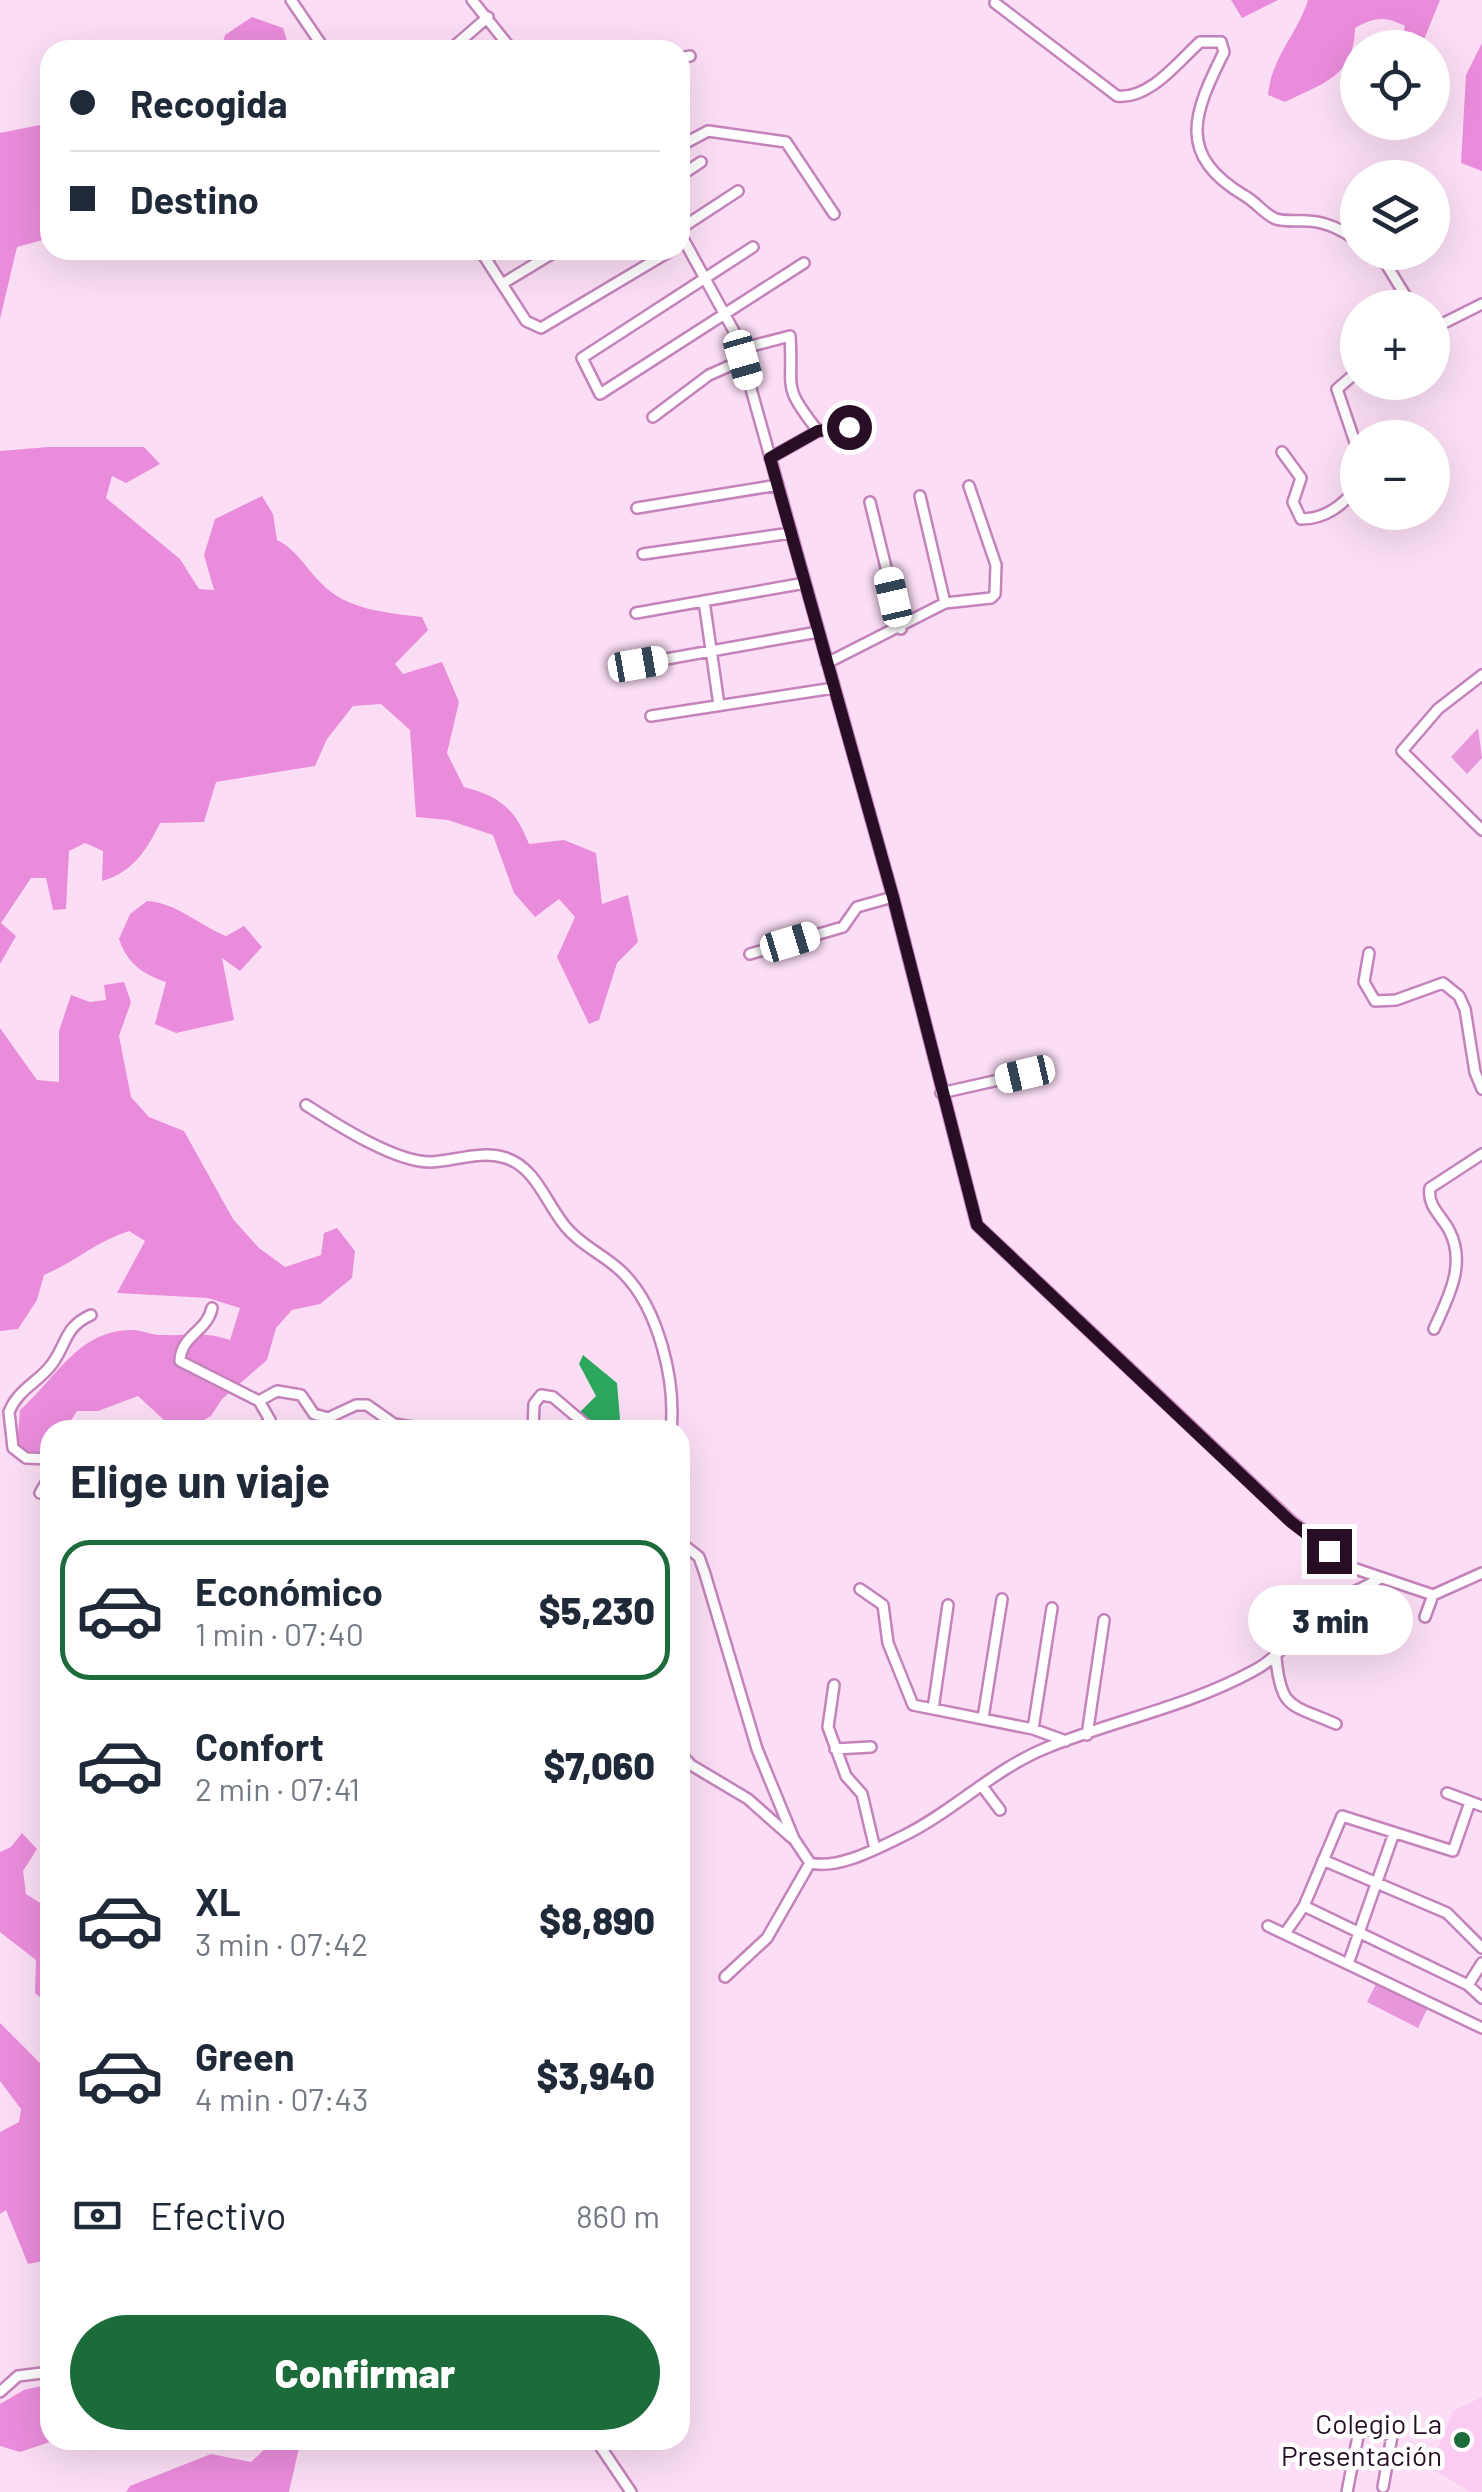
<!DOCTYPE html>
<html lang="es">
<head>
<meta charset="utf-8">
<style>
	:root { --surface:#fff; --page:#f2f2f3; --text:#1f2937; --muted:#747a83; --line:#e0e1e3; --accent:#1b6b3b }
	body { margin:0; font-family:Barlow,sans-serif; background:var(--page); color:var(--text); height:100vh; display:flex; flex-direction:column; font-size:38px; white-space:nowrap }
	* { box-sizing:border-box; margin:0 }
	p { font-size:32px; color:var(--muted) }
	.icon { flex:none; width:55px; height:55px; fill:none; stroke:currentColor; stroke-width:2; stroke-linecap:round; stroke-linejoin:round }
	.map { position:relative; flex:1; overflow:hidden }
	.side { position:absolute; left:40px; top:1420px; width:650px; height:1030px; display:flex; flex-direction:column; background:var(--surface); border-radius:30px; box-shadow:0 10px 40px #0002 }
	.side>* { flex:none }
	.top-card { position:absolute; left:40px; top:40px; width:650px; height:220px; border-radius:30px; box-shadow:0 10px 40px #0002; display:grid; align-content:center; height:220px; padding:0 30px; background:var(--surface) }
	.controls { position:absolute; left:1340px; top:30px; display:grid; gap:20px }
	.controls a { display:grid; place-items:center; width:110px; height:110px; border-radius:50%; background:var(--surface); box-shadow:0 10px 40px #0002; font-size:50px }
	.end { position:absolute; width:45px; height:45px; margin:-22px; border:12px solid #270e24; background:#fff; box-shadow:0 0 0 5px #fff }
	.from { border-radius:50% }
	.bubble { position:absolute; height:70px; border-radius:35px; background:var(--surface); box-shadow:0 10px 40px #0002; font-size:32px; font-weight:800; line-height:70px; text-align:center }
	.car { position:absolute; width:30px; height:60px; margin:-30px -15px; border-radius:12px; box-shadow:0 0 8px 2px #0007; background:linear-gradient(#fff 24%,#345 0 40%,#fff 0 76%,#345 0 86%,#fff 0) }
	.top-card b { display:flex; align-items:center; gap:35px; height:95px; font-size:38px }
	.top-card b+b { border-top:2px solid var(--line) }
	.top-card i { width:25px; height:25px; background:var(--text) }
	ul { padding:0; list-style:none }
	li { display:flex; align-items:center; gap:30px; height:140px; margin:0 20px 15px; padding:0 10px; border:5px solid transparent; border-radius:30px }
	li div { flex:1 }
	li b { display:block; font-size:38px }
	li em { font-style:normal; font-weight:800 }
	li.active { border-color:var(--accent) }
	li>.icon { width:90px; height:90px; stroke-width:1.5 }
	h2 { padding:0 30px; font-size:45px; line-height:120px }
	.pay { display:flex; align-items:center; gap:25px; height:110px; padding:0 30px; font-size:38px }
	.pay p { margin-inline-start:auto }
	.primary-button { display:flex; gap:20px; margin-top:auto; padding:20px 30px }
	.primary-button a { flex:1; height:115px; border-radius:60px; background:var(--accent); color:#fff; font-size:40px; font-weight:800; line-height:115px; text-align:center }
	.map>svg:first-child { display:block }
	.built { fill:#faccf1 }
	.green { fill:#e997dd }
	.forest { fill:#ea8cdc }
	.water { fill:#2ca75e }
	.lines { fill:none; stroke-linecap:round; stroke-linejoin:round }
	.minor-casing { stroke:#c483ba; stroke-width:14 }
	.minor { stroke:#fff; stroke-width:9 }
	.route { stroke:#270e24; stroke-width:12 }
	.poi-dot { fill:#1b6b3b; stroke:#fff; stroke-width:4 }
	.labels { text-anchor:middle; stroke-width:9; stroke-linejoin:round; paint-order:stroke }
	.poi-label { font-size:28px; fill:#270e24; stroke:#fff; text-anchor:end }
</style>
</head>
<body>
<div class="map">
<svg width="1482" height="2492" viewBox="0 0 1482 2492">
	<rect width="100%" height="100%" fill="#fbdef5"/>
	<path class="built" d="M1482,2397v95h-11l-41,-24 23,-57z"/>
	<path class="green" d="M1478,728l4,30 -15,16 -16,-17z
		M1378,1980l51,25 -11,23 -51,-26z"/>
	<path class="forest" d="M1231,0h47l-36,18z
		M1308,0h132l-19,47h-20l4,-21c-20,-10 -30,-9 -50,2 -1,49 -32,55 -70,74l-17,-7c4,-39 29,-60 40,-95z
		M252,17l31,11 7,22h-69l4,-15z
		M1482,43v128l-21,-8 5,-88z
		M50,123v115l-33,9 -17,72v-186z
		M49,447h95l16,17 -34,19 -14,-7 -6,22 74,61 19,30 15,1 -10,-35 11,-36 47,-23 11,18 4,26c20,10 28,27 44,43 25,27 67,30 101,34l6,13 -33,34 8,10 39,-12 17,40 -12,51 17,34c37,10 51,22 65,57l35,-4 32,13 6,51 26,-9 10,47 -21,21 -18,57 -10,4 -32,-67 18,-40 -16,-18 -24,18 -21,-24 -21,-58 -45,-15 -32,-3 -6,-87 -29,-26 -28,2 -26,33 -12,27 -99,16 -12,40 -44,1c-13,27 -28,50 -58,58l1,-30 -18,-8 -16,8 -3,58 -13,1 -7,-32h-15l-30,45 15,13 -16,28v-513z
		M147,901c30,2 50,23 79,35l18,-10 18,21 -22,24 -18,-13 12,62 -58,13 -21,-9 11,-42c-24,-8 -39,-19 -47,-43l11,-25z
		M124,982l7,20 -12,34 12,61 18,20 35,14 49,88 26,29 26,19 36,-12 3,-22 13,-5 18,23 -3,27 -32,26 -28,6 -16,18 -9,32 -45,39 -11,17 -22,13 -24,-8 -27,-25 -40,15h-21l-12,19h-15v17l-10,9 -23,-10 3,-36c35,-30 57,-79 110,-80 10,-1 20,5 31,5 26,1 43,-4 69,5l10,-32 -32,-10 -91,-5 28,-52 -16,-10c-32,10 -54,31 -85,44l-7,25 -19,29 -18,2v-303l37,52 22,2v-51l12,-36 19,7 16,-2 -2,-15z
		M22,1833l15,16 -14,22 3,23 24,15v97l-15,-13 1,-33 -36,-28v-80l11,-5z
		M0,2023l50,50 -2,187 -20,4 -22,-54 -6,4v-82l19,-10 2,-13 -21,-28z
		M50,2384v56h6l-36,12 -20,-6v-42l24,-14z
		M272,2442l28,1 -11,49h-163l4,-6 81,-32 40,8z"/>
	<path class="water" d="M583,1355l34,28 3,36 -11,11h-8l-23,-16 18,-18 -17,-32z"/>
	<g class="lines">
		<g class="minor-casing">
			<path id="minor" d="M291,0l34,50
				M472,0l40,50
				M995,3l122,93c32,4 61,-34 83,-54h21l3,10c-31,62 -48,103 21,144 11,6 20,19 31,23 9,3 22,1 32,2 19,1 34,9 50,20
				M450,50l38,-33
				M680,58l10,-2
				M680,146l28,-15 78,11 48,72
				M680,176l21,-14
				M680,229l58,-38
				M680,233l56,102 157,562 84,328 314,296 62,47 80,27 49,-22
				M753,247l-171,111 18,36 204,-131
				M480,250l46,71 15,7 131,-78
				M1373,252l13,12 27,44
				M502,284l56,-34
				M1432,323h12l38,-19
				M740,349l50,-13c4,54 -10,47 28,95
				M1358,371l-21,18 21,62
				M653,417l56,-42 34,-15
				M1282,452l19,26 -8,24 8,17c25,0 42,-14 57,-33
				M770,458l48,-27 31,-4
				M920,496l25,107
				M870,502l31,127
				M637,508l141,-23
				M643,554l148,-21
				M704,601l15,104
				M636,613l169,-30
				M827,663l118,-60 46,-5 4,-4 1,-29 -27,-79
				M638,664l180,-32
				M1482,675l-44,34 -36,42 80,79
				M651,716l183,-28
				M1369,953l-5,29 11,19 21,-1 47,-17 16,13 6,13 10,63 7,17
				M750,954l93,-27 14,-20 36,-10
				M941,1093l84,-19
				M306,1105c30,19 88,57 124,57 25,-1 51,-12 76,-4 30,10 40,45 59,68 16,20 40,29 58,47 36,36 53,109 48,157
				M212,1308c-5,24 -31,27 -32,53l79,40 18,-10 24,4 13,19 14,4 28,-13h11l27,19 38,6
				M1434,1329c14,-31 33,-65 15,-99 -8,-15 -22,-24 -19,-42l52,-34
				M259,1401l11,19 -9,10
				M533,1430l1,-26 7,-9 12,2 39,33
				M50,1459l-24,-1 -13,-10 -4,-36c9,-23 30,-30 43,-48 15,-20 12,-37 39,-49
				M50,1476l-10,17 10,1
				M680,1542l19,15 6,17 52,175 37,90 16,24c28,7 68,-15 93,-27 51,-25 91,-67 143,-88 69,-28 141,-41 207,-77 28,-14 43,-41 67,-61 17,-14 42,-19 60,-32
				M860,1589l23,16 5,38 25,62 120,24 33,12
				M1425,1617l8,-22
				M1276,1658c5,53 16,46 60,66
				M834,1685l-6,42 18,49 16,18 13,55
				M933,1709l15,-104
				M983,1718l19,-119
				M1033,1729l19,-121
				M1087,1735l17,-115
				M835,1749l36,-2
				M680,1753l11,12 57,34 44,39
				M982,1786l18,24
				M1447,1793l35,13
				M1323,1860l124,53 35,35
				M1304,1906l164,79 14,13
				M1268,1926l214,102
				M1286,1932l18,-26 38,-90 111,35 17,-49
				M1349,1961l45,-128
				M725,1977l42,-39 43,-75
				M1468,1985l14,-22
				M0,2392l18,-16 32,-4
				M596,2440l35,52
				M1347,2492l12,-61 5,-3 28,8 -9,51"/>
		</g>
		<use href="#minor" class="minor"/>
	</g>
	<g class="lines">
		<path class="route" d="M849,427l-31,4 -48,27 123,439 84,328 314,297 38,29"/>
	</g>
	<circle class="poi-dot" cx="1462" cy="2440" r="10"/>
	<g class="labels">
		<g class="poi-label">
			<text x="1442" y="2434">Colegio La<tspan x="1442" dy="32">Presentación</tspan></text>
		</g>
	</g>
</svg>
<div class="controls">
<a><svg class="icon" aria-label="locate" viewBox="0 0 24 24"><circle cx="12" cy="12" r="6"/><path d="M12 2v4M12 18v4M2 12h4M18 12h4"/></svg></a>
<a><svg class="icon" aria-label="layers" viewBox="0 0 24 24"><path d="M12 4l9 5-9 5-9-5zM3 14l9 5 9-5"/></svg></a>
<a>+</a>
<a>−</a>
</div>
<i class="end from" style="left:849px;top:427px"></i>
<i class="end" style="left:1329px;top:1551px"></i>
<div class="bubble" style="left:1248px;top:1585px;width:165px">3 min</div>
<i class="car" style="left:743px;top:360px;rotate:164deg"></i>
<i class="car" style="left:893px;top:597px;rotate:347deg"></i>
<i class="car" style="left:638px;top:664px;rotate:80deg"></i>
<i class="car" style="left:790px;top:942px;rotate:73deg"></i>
<i class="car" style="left:1025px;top:1074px;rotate:257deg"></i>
<div class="top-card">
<b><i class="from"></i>Recogida</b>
<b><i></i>Destino</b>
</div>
<section class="side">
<h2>Elige un viaje</h2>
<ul>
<li class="active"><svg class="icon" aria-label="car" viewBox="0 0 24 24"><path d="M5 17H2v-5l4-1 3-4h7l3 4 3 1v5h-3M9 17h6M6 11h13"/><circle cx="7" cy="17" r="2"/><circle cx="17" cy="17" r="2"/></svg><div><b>Económico</b><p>1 min · 07:40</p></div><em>$5,230</em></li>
<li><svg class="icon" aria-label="car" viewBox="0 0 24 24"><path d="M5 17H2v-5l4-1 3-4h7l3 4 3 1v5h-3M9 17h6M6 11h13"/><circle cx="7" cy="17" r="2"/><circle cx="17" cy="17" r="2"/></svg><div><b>Confort</b><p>2 min · 07:41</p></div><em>$7,060</em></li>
<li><svg class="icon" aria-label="car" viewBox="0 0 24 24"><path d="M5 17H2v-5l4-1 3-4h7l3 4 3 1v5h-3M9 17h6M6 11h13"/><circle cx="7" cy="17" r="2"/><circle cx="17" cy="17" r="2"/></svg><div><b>XL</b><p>3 min · 07:42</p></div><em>$8,890</em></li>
<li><svg class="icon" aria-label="car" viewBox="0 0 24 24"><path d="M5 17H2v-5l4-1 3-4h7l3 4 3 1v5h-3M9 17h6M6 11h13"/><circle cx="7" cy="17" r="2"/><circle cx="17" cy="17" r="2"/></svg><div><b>Green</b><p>4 min · 07:43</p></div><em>$3,940</em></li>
</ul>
<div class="pay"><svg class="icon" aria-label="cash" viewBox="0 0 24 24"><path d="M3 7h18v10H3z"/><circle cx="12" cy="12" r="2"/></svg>Efectivo<p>860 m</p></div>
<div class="primary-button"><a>Confirmar</a></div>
</section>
</div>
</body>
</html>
